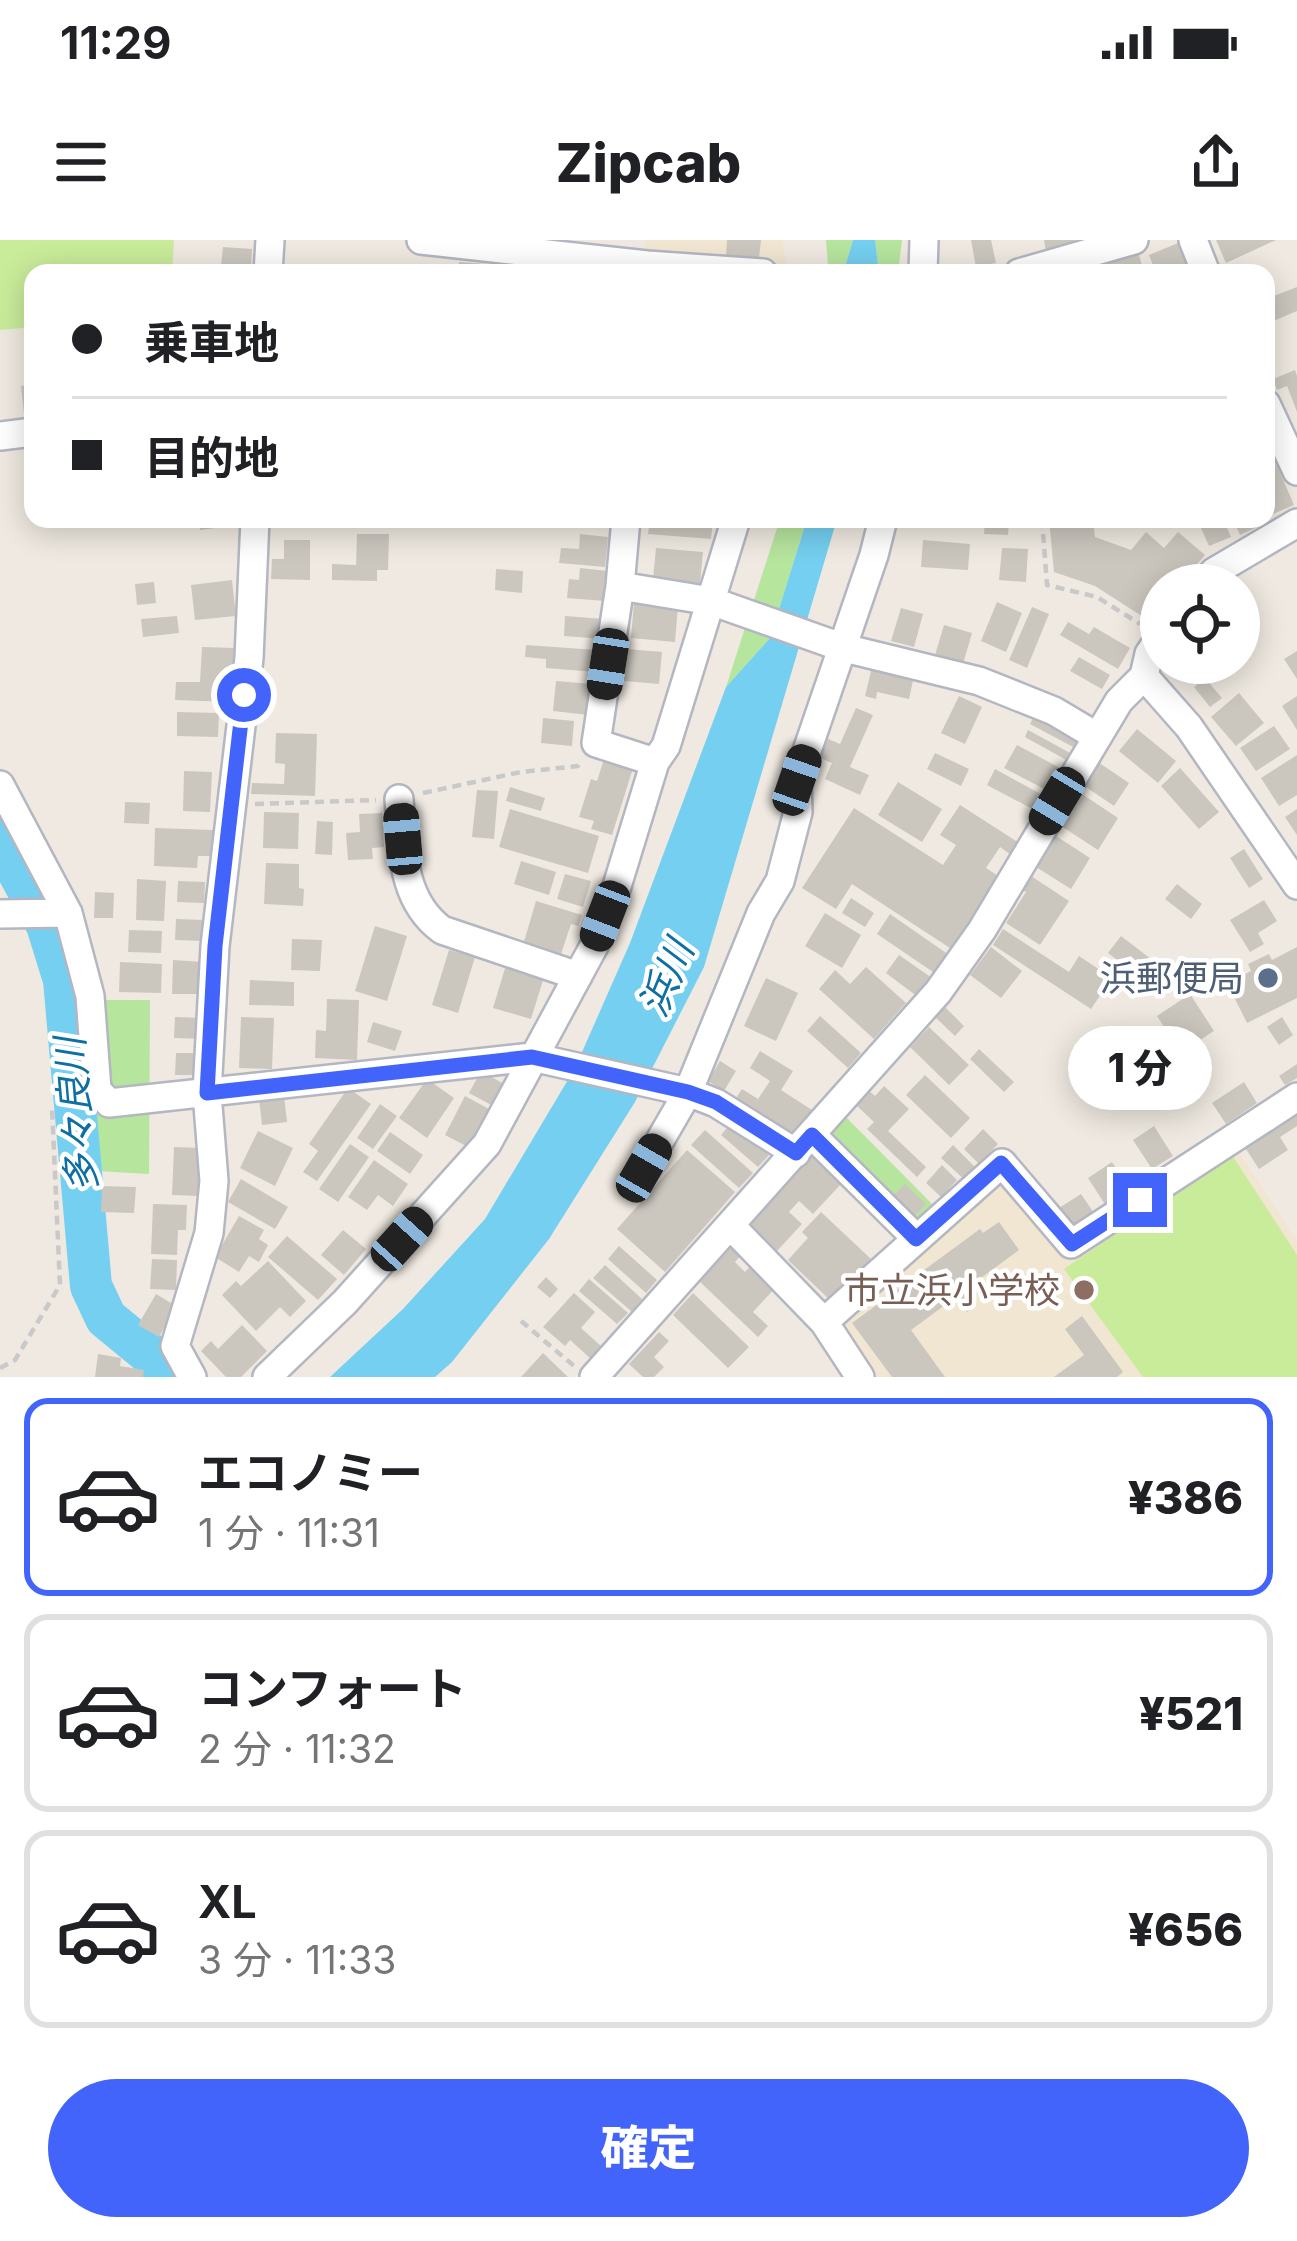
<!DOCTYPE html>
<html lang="ja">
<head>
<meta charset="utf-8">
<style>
	:root { --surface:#fff; --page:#f6f6f6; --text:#202124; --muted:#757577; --line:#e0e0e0; --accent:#4264fb }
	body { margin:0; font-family:Inter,"Noto Sans JP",sans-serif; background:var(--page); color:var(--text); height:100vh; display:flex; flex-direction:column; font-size:45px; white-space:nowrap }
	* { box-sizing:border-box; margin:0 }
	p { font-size:39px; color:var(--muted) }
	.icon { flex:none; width:66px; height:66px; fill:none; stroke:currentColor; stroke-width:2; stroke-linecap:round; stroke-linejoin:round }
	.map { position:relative; height:1137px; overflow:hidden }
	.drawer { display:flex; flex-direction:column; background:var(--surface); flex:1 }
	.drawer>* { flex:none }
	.top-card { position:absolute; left:24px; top:24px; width:1251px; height:264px; border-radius:24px; box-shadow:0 6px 30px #0003; display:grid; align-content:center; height:264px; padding:0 48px; background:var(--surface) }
	.tools { position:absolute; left:1140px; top:324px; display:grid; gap:24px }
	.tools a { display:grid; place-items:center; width:120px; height:120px; border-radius:50%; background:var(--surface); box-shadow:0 6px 30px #0003; font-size:60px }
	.end { position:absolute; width:54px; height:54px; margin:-27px; border:15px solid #4264fb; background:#fff; box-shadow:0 0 0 6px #fff }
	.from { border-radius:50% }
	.bubble { position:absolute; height:84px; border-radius:42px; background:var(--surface); box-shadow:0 6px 30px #0003; font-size:39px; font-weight:800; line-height:84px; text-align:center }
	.car { position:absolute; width:36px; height:72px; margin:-36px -18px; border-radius:15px; box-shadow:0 0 9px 3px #0007; background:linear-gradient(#222 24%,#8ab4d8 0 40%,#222 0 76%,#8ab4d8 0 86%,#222 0) }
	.top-card b { display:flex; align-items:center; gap:42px; height:114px; font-size:45px }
	.top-card b+b { border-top:3px solid var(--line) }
	.top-card i { width:30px; height:30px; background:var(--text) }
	ul { padding:21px 0 0; list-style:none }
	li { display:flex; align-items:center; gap:36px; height:198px; margin:0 24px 18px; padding:0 24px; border:6px solid var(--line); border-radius:24px }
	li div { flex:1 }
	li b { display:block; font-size:45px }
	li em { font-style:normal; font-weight:800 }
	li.selected { border-color:var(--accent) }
	li>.icon { width:108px; height:108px; stroke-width:1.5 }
	.primary-button { display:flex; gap:24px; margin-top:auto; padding:24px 48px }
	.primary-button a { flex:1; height:138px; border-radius:72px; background:var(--accent); color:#fff; font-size:48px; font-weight:800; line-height:138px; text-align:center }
	.status { display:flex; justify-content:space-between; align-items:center; height:84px; padding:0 60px; background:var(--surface); direction:ltr }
	.status svg { height:33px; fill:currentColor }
	header { display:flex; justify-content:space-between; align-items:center; height:156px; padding:0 48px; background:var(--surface); font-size:54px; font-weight:800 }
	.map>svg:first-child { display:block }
	.education { fill:#f0e6d1 }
	.green { fill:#b6e59e }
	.pitch { fill:#c9ec9a }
	.water { fill:#75cff0 }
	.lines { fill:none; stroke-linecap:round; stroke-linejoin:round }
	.river { stroke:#75cff0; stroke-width:42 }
	.building { fill:#cbc7bf }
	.street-casing { stroke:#b4b7c1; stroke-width:32 }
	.path { stroke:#c9c9c9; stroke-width:4.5; stroke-dasharray:9 6; stroke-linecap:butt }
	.street { stroke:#fff; stroke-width:27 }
	.route { stroke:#4264fb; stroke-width:15 }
	.service-dot { fill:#5c6f8a; stroke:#fff; stroke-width:4.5 }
	.education-dot { fill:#8d6e63; stroke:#fff; stroke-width:4.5 }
	.labels { text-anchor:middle; stroke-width:9; stroke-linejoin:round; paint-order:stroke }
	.service-label { font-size:36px; fill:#4e5e75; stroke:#fff; text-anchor:end }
	.education-label { font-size:36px; fill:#785e54; stroke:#fff; text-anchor:end }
	.water-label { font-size:39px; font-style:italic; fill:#0d6fa3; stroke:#fff }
</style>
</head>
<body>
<div class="status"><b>11:29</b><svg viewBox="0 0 49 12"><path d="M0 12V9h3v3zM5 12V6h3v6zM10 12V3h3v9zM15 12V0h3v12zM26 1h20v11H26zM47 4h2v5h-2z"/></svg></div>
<header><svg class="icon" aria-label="menu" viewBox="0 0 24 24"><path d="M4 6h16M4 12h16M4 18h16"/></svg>Zipcab<svg class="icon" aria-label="share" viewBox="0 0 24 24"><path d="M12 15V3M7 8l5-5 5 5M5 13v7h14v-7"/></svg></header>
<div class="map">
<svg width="1297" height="1137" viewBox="0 0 1297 1137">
	<rect width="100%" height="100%" fill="#efe9e1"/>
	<path class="education" d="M645,0h137l6,32 -143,-14z
		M1235,906l62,95v136h-427l-37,-53 168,-150 69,81z"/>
	<path class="green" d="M826,0h27l-10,33h-7l-8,-8z
		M875,0h27l-4,33h-19z
		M780,279h27l-37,119 -44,49z
		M85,760h65l-1,174 -52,-3z
		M841,872l94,95 -21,21 -91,-95z"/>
	<path class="pitch" d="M0,0h174l-2,33h-139v54l-33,3z
		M1232,915l65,100v122h-154l-79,-108z"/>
	<path class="water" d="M853,0h22l4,33h-36z
		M807,279h30l-133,448 -69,135 -86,137 -97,123 -17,15h-105l73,-68 82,-90 90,-151 55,-125 96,-256 44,-49z"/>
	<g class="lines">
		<path class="river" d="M0,598l47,87 17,55 27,306 15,32 51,42 9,17"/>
	</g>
	<path class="building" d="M727,0h34l-2,18 -33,-3z
		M971,0h20l5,23 -20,4z
		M1044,0h30l1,6 -29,5z
		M1216,0h60l-50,23z
		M1183,1l13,32h-40l-7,-18z
		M223,7l29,2 -1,19 -30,-2z
		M1138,11l6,22h-48l-3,-11z
		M459,22l26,2 -1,9h-26z
		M1297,47v24l-28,12 -3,-24z
		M1295,130l2,6v36l-10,-26 -10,4 -4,-11z
		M33,145v37l-8,1 -4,-37z
		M1266,200l28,65 -28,12z
		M199,279h39l1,6 -39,5z
		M650,279h63l-2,20 -63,-5z
		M985,279h24l-1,16 -24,-1z
		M1049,279h44l2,18 36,13 15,-18 18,16 14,-16 27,23 -26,30h-18v20l-13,15 -53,-34 -41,-14z
		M1197,279h26l8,18 -22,9z
		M1233,279h31l2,4 -26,12z
		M357,294h32l-1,36h-11v11l-45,-1v-16l24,1z
		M580,294l28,3 -3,30 -46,-4 2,-15 18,1z
		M284,300h26v40l-39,-1 1,-20h12z
		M923,300l47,4 -2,26 -47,-3z
		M656,308l47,4 -3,31 -47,-4z
		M1002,308l26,1 -2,33 -27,-2z
		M580,328l28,3 -3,30 -38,-3 2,-19 10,1z
		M496,329l27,2 -1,22 -27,-3z
		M232,340l4,36 -41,4 -4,-35z
		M154,342l2,21 -19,2 -2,-21z
		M634,362l44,4 -3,36 -44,-4z
		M997,362l25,11 -16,39 -25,-11z
		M1032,367l17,7 -22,54 -18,-8z
		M901,368l22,6 -9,33 -23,-6z
		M177,376l2,17 -36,4 -2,-18z
		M565,376l39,3 -1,20 -39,-3z
		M1068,382l21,12 5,-7 36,21 -12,21 -58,-34z
		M944,385l28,8 -9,31 -28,-9z
		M526,405l71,5 -2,22 -49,-4v-9l-21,-2z
		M202,407l32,1 -2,54 -57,-2 1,-18h24z
		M627,409l35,3 -3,32 -35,-3z
		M1297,411v28l-13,-20z
		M1079,417l31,18 -8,14 -32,-18z
		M1177,423h21l3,4 -12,10z
		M872,427l42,9 -5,23 -32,-7 -1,7 -11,-3z
		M1205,438l17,20 -12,9 -16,-20z
		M556,441l36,3 -3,31 -36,-4z
		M1239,453l25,30 -28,23 -25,-29z
		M959,456l23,11 -17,37 -24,-11z
		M1297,456v34l-15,-24z
		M856,468l17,7 -23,52 19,8 -9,20 -35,-16 7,-16 -14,-6 8,-19 14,6z
		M177,472l42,1 -1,24 -41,-1z
		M1034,476l45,25 -4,7 -45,-24z
		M543,478l31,3 -2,25 -31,-3z
		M1274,486l16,23 -34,22 -16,-23z
		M1137,489l39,32 -18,22 -39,-32z
		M1028,490l44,24 -4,7 -43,-24z
		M276,493l41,1 -2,62 -64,-2 1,-11 32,1 1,-20 -10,-1z
		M1017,505l43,23 -12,23 -44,-23z
		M935,513l34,16 -8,17 -34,-17z
		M1297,515v40l-18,11 -18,-28z
		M605,516l29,9 -22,70 -21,-6 3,-8 -15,-4 12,-38 6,2z
		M1098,522l31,21 -15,23 -31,-21z
		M1180,528l39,44 -20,17 -38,-43z
		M995,529l51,28 -8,15 -51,-27z
		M184,531l28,1 -2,40 -27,-1z
		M898,542l44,27 -20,33 -44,-27z
		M510,547l35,11 -4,13 -35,-10z
		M477,550l21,1 -4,48 -22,-2z
		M1079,552l39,26 -20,32 -40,-26z
		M125,562l25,1 -1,21 -25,-1z
		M960,565l59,38 -8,12 -11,-8 -14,21 14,9 -47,73 -101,-66 -16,25 -34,-21 52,-80 89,57 13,-20 -16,-10z
		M510,569l89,27 -11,37 -89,-26z
		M1297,569v26l-12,-18z
		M264,572l35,1 -1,36 -35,-1z
		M382,573l2,34 -12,1 1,11 -25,1 -2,-27 14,-1 -1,-18z
		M317,581l16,1 -1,33 -17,-1z
		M155,588l58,2 -1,26h-14l-1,12 -43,-2z
		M1056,596l34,22 -19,31 -35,-22z
		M1244,609l19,30 -14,9 -19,-30z
		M521,621l35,11 -7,23 -35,-11z
		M266,623l33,1v24l5,1 -1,17 -39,-2z
		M565,634l26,7 -8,26 -26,-8z
		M1031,636l38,25 -29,44 -34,-22 20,-31 -4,-2z
		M137,639l29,2 -2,40 -28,-1z
		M178,641l27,1 -1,21 -27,-1z
		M1177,644l25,20 -11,15 -26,-20z
		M95,652l19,1 -1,25h-19z
		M851,658l23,15 -9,14 -23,-14z
		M1264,660l13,21 -19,12 6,11 -14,8 -20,-32z
		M536,661l46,14 -4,11 -7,-2 -11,33 -37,-12z
		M825,673l36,22 -19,33 -37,-22z
		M890,674l59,41 -13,19 -59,-40z
		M176,679l29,1v21l-30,-1z
		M375,686l32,10 -20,65 -32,-10z
		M1003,689l66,43 10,-16 33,22 -21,31 -98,-64z
		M129,690l33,1 -1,22 -33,-1z
		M1121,696l34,26 -13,17 -34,-26z
		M292,699l30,1 -2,31 -29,-1z
		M991,707l31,24 -21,27 -31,-23z
		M1297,707v51l-50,25 -20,-40 24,-12 -3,-7 21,-10 3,6z
		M449,710l26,7 -17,56 -26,-8z
		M899,715l33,23 -14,19 -32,-24z
		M173,720l30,2 -2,32h-29z
		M120,722l42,2 -1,29 -42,-1z
		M506,725l38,12 -13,42 -38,-11z
		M866,727l40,36 -32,36 -55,-50 16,-19 15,14z
		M766,738l32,15 -22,48 -32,-15z
		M250,740l44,2v24l-45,-1z
		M1190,754l24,37 -22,14 -7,-10 -11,7 -17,-26z
		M327,759l32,1 -2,60 -42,-2 1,-28 10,1z
		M945,767l19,19 -9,10 -20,-19z
		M820,776l41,37 -13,15 -41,-37z
		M175,777l29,1v21l-30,-1z
		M241,777l33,1 -2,51 -33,-1z
		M1282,777l11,18 -14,10 -12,-18z
		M373,782l29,9 -7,20 -28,-9z
		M929,787l40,38 -20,20 -39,-38z
		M979,809l35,33 -10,10 -34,-33z
		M760,811l33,20 -12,19 31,20 -18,29 -60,-38 8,-12 16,10 12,-18 -20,-13z
		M176,813h21l-1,22h-21z
		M720,821l16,10 -12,20 -16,-10z
		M1297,824v14l-12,7 -6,-9z
		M481,831l23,13 -11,22 -24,-13z
		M925,835l45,43 -19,20 -45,-43z
		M427,839l27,19 -27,40 -28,-20z
		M1244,842l13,21 -31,21 -14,-21z
		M884,846l25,23 -21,22 38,36 -9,10 -50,-48 7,-7 -18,-17 13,-14 6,5z
		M348,848l23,16 -54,77 -14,-9 15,-21 -9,-7z
		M284,856l3,26 -25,3 -3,-27z
		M465,856l24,13 -21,38 -23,-12z
		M380,864l17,12 -24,33 -16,-11z
		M1297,871v15l-17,11 8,13 -29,19 -15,-23z
		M732,882l37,33 -11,12 -37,-32z
		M1154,886l19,30 -21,13 -19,-29z
		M983,889l15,15 -19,20 -15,-15z
		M705,890l48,43 -14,15 -48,-43z
		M258,891l35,17 -18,38 -35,-18z
		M390,892l33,23 -13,19 -33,-23z
		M350,904l19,13 -31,45 -19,-13z
		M953,905l25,25 -11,12 -26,-24z
		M174,907l27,1 -2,48 -27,-1z
		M687,910l48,42 -70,80 -48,-43z
		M811,914l30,30 -28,30 -14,-13 -10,11 13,12 -25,27 -31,-29z
		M374,920l34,24 -15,22 -15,-11 -11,15 -19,-13z
		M1112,922l19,28 -25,16 -18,-28z
		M942,925l15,15 -16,17 -15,-14z
		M241,939l47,28 -13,22 -47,-27z
		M905,944l21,20 -12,13 -22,-20z
		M102,946l34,1 -2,26 -33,-1z
		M1081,954l13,19 -23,15 -12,-20z
		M153,964l34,1 -1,25h-8l-1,25 -26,-1z
		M821,972l50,47 -40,42 -43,-41 20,-22 -6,-6z
		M239,976l25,14 -5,9 9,6 -9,17 -10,-6 -10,16 -24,-15z
		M999,982l20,28 -57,42 11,16 -6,4 -11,-15 -45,33 34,47h-53l-40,-54 128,-94 3,4z
		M343,990l23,19 -22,26 -23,-20z
		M287,996l50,43 -19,21 -50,-43z
		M735,1003l9,9 -9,10 10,10 9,-10 24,23 -25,27 15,14 -10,11 -59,-56z
		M619,1006l38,34 -11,13 -38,-34z
		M152,1019l25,1 -1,30 -26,-1z
		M268,1021l38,40 -16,16 -10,-10 -24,24 -34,-36 14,-14 5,5z
		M605,1025l37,34 -10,13 -39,-34z
		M546,1037l12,12 -8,9 -13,-11z
		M589,1039l39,34 -11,11 -38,-33z
		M574,1053l21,19 -14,16 21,19 -11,12 -21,-19 -5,6 -22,-19z
		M693,1053l56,54 -21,21 -55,-53z
		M156,1054l20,12 -17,31 -21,-12z
		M1082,1076l41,56 -6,5h-63l30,-22 -19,-26z
		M242,1085l25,26 -26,26h-15l-25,-26 10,-10 7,8z
		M659,1092l10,9 -15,16 10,10 -10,10h-11l-14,-13z
		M543,1113l25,24h-47z
		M98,1114l23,4 -1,8 24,4 -1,7h-48z"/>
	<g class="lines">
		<g class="street-casing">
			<path id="street" d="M421,0l226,25 116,8
				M1193,0l13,33
				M268,33l2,-33
				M923,33l1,-33
				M1019,33l115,-33
				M1266,164l31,67
				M0,196l33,-4
				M626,279l-6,67 -24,157 59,19
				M1202,345l12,-13 83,-49
				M620,346l91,15 133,47 135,33 75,30 42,25
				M1144,436l45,51 108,158
				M0,545l68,128 22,83 7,94 12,13 423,-46 156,35 28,11 80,50
				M399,559c4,48 1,100 43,131l136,46
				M0,674l68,-1
				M812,895l105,104
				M644,928l44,-76 73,-179 19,-32 18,-69 -1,-32 77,-225 9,-36
				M730,985l94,97 36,55
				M824,1082l178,-159 69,81 226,-147
				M192,1137l-17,-31 34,-113 5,-52 -7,-88 8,-147 34,-288 6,-139
				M267,1137l78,-75 142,-158 107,-198 23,-60 38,-124 11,-16 70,-227
				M594,1137l344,-385 44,-62 137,-229 25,-25 5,-22 12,-18"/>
		</g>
		<path class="path" d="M1042,279l5,66 50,12 43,27
			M423,553l98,-21 57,-6 3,-3
			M255,564l121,-4
			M521,1081l53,45
			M0,1128l15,-8 45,-75 -8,-178"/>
		<use href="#street" class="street"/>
	</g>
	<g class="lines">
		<path class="route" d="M244,455l-29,251 -8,147 325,-36 156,35 28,10 80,51 16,-18 104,104 85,-76 71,81 68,-44"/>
	</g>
	<circle class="service-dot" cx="1268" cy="738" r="12"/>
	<circle class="education-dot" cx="1084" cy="1050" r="12"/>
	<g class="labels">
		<g class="service-label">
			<text x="1244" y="751">浜郵便局</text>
		</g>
		<g class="education-label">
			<text x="1060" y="1063">市立浜小学校</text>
		</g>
		<g class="water-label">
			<text transform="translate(666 738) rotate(-67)" y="14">浜川</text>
			<text transform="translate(76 875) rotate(-95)" y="14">多々良川</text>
		</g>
	</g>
</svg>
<div class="tools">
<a><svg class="icon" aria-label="locate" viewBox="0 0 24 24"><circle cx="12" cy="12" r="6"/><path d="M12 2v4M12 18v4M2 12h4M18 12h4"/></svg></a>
</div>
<i class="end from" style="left:244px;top:455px"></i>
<i class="end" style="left:1140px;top:960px"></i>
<div class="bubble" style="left:1068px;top:786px;width:144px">1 分</div>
<i class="car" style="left:608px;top:424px;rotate:189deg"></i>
<i class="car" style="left:797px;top:540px;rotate:19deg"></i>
<i class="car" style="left:1057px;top:561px;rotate:211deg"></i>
<i class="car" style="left:403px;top:599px;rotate:355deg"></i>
<i class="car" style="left:605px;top:676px;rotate:201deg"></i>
<i class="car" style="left:644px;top:928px;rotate:30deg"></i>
<i class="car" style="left:402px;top:999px;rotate:42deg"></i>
<div class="top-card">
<b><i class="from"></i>乗車地</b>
<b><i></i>目的地</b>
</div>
</div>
<section class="drawer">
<ul>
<li class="selected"><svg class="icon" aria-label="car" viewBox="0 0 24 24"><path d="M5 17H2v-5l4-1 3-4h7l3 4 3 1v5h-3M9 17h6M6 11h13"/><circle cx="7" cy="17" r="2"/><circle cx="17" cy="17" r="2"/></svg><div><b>エコノミー</b><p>1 分 · 11:31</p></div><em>¥386</em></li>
<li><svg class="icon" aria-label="car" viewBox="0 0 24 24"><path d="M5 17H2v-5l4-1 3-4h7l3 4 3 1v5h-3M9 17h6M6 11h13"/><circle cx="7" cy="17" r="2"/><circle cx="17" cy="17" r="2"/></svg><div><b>コンフォート</b><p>2 分 · 11:32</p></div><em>¥521</em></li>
<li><svg class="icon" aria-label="car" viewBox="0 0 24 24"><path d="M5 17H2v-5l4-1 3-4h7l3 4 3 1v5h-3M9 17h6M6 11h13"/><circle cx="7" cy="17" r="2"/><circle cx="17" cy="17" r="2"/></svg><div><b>XL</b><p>3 分 · 11:33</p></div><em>¥656</em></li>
</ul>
<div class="primary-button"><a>確定</a></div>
</section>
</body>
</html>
